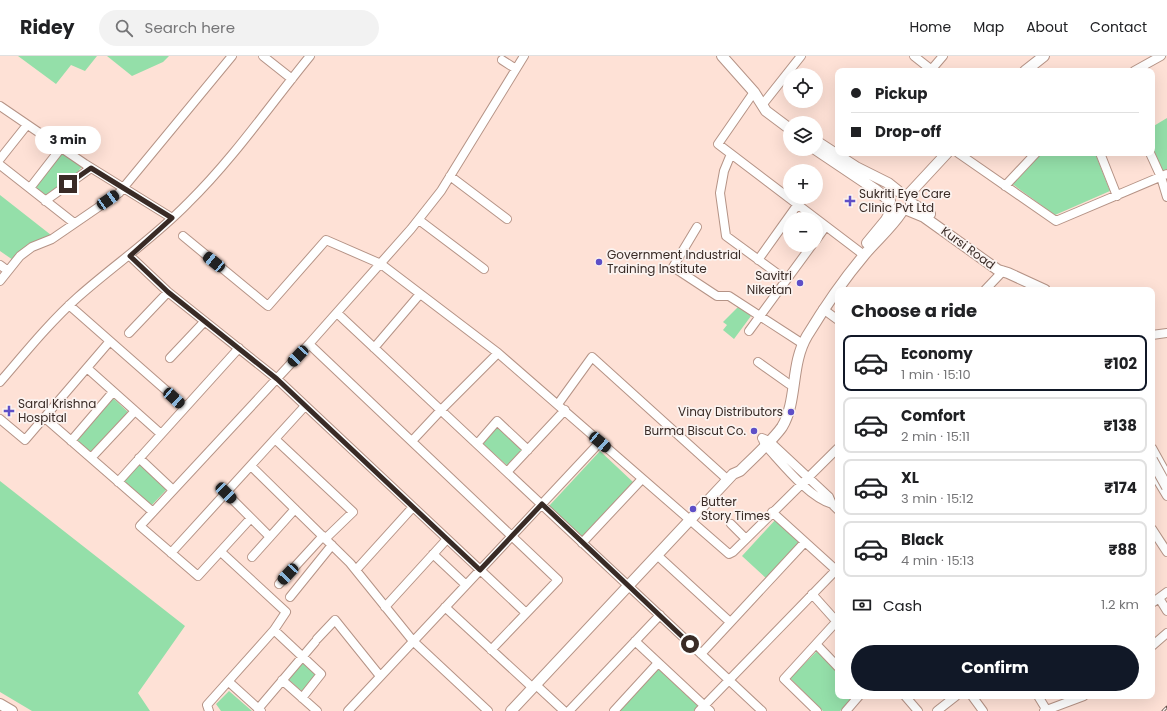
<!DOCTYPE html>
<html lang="en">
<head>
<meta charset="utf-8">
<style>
	:root { --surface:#fff; --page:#f2f2f2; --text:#202124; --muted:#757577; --line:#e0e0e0; --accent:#111827 }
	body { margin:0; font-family:Poppins,sans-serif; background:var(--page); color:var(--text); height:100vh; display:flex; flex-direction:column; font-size:15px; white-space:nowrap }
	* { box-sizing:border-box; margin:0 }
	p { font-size:13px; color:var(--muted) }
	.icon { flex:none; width:22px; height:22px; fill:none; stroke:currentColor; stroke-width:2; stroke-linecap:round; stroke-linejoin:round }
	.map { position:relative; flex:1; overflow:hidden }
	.details { position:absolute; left:835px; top:231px; width:320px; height:412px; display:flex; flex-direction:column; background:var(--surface); border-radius:8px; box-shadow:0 4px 16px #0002 }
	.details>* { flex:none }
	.hud { position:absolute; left:835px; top:12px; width:320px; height:88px; border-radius:8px; box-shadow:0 4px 16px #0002; display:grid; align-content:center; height:88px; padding:0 16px; background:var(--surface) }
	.buttons { position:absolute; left:783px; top:12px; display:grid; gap:8px }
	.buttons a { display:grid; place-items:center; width:40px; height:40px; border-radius:50%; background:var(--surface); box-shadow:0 4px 16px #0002; font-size:20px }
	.end { position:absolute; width:18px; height:18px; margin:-9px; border:5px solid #392b26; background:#fff; box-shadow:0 0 0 2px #fff }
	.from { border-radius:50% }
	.bubble { position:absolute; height:28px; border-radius:14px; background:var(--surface); box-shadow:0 4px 16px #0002; font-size:13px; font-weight:700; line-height:28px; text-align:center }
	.car { position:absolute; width:12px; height:24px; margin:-12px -6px; border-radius:5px; box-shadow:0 0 3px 1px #0007; background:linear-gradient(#222 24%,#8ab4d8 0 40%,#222 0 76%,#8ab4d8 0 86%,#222 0) }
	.hud b { display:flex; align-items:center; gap:14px; height:38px; font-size:15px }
	.hud b+b { border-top:1px solid var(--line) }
	.hud i { width:10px; height:10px; background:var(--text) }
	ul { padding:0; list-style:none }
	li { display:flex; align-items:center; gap:12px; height:56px; margin:0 8px 6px; padding:0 8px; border:2px solid var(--line); border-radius:8px }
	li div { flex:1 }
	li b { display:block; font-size:15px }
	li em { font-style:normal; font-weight:700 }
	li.active { border-color:var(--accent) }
	li>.icon { width:36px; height:36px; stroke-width:1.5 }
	h2 { padding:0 16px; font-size:18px; line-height:48px }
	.pay { display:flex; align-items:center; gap:10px; height:44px; padding:0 16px; font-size:15px }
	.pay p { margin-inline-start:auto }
	.primary-button { display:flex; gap:8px; margin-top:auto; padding:8px 16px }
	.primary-button a { flex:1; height:46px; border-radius:24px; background:var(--accent); color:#fff; font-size:16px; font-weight:700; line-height:46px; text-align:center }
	header { display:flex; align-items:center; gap:24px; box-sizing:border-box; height:56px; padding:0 20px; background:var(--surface); border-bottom:1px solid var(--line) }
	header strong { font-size:19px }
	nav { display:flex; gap:22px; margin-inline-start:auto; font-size:14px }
	.search { width:280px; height:36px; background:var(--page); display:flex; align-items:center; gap:10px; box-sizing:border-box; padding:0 14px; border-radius:22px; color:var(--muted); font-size:15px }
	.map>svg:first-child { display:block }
	.green { fill:#94dfa9 }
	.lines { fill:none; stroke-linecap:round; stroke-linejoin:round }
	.minor-casing { stroke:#b59386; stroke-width:10 }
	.major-casing { stroke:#b59386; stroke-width:12 }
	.minor { stroke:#fff; stroke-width:8 }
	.major { stroke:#fff; stroke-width:10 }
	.rail-casing { stroke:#5f4e48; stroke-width:3 }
	.rail { stroke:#fbf3f0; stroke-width:1.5; stroke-dasharray:4.5; stroke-linecap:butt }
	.major-bridge-casing { stroke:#b59386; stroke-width:12; stroke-linecap:butt }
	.major-bridge { stroke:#fff; stroke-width:10 }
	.route { stroke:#392b26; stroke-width:5 }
	.poi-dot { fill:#5e4fc7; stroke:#fbf3f0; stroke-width:1.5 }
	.labels { text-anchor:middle; stroke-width:3.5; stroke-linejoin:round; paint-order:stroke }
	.poi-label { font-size:12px; fill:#392b26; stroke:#fbf3f0; text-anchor:start }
	.street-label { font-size:12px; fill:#392b26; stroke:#fbf3f0 }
</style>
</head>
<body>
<header>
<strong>Ridey</strong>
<div class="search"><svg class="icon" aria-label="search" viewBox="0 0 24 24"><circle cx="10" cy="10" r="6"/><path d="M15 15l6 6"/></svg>Search here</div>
<nav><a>Home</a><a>Map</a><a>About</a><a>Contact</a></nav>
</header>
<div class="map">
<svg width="1167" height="655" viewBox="0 0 1167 655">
	<rect width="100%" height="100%" fill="#fee1d6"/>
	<path class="green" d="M18,0h79l-12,15 -14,-6 -15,19z
		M107,0h62l-6,6 -31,14z
		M1167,62v54l-5,2 -10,-22v-25z
		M61,92l24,16 -6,6 1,1 -35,30 -11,-17z
		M1042,97h53l15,38 -55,24 -44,-32z
		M0,139l51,40 -23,9 -15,16 -13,-9z
		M739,250l12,10 -17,23 -11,-9 4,-5 -4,-3z
		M113,342l15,14 -37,42 -15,-14z
		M497,371l26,24 -14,16 -27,-24z
		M600,395l33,31 -50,55 -34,-31z
		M139,408l28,25 -16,17 -27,-25z
		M0,425l185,145 -47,67 12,18h-118l-32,-19z
		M777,462l25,24 -35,37 -25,-23z
		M817,595l21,21v24h17l-15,15h-17l-33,-33z
		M303,605l15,13 -15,18 -15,-13z
		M658,612l41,37 -5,6h-76z
		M229,635l23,20h-31l-5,-7z"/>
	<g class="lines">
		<g class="minor-casing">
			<path id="minor" d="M263,0l29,23
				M914,0l19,15
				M502,4l14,9
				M931,14l12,-14
				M1134,15l27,-15
				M754,36l-36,52 142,108
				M763,48l38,-48
				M0,50l85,58 87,54
				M958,97l98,68 111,-47
				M1100,97l17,43
				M1150,97l11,24 6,20
				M731,98l-7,17 -4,22 6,43 60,44
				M0,103l27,-34
				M0,109l74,58
				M450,120l57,43
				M1005,130l31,-33
				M30,132l31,-40
				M45,145l46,-33
				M419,164l65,49
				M697,171l-24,40 44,29h12l74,48
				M183,180l85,70 58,-66 55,24 117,89 231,201 4,-2 105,-104
				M816,184l10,-14
				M130,200l38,36 109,87 249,234
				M758,204l40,-56
				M0,209l8,6
				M0,225l20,-25 12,-9 20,-8 67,-46 113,-137
				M985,234l18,-19
				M69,249l116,102
				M823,253l15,11
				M337,257l425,398
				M749,275l63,-86
				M129,277l39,-41
				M1152,279l15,-2
				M309,288l249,236 -67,70
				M374,292l46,-54
				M170,302l34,-36
				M758,306l31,22
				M87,312l74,66
				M0,326c25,-29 49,-59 78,-85 36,-32 76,-59 110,-94 45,-44 82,-98 122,-147
				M558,348l34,-47 136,123
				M45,362l108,94
				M0,363l25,21 85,-99
				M762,382l7,3 60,56 3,7 6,6
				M275,383l78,73 -28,27
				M763,384l2,5c17,18 43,52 67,59
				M71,385l42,-49
				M412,385l29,-31 57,-57
				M477,388l20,-23 31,29
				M1152,392l15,27
				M91,402l44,-47
				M139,402l34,32
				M251,410l99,97 63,78 75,70
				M1152,415l15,25
				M507,416l58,-62
				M118,426l121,-134
				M226,437l44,44
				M772,456l64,58
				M251,462l-53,58 -58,-50 169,-182 102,-115 30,-38 83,-135
				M731,468l14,14
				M1152,473l15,23
				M582,487l60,-64
				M171,497l134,-147
				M433,498l33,31
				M657,499l73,67
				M252,501l43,-48
				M356,514l57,-63
				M279,528l44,-48
				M812,538l26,29
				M290,541l42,-52
				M1159,542l8,13
				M1152,547l15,-11
				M385,551l62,-68
				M445,551l88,81
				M274,574l47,44 -19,24
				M317,583l18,-19 45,56
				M635,585l75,70
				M816,588l22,23
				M1152,590l15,-13
				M701,598l103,-111
				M282,624l35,31
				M229,626l32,29
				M536,629l28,26
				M905,640l13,15
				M972,640l11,15
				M1038,640l8,13
				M258,653l57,-67
				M209,655l-2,-6 67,-75 12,-18 -65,-60
				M348,655l252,-269
				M569,655l91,-96
				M614,655l44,-48
				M699,655l139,-143
				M817,655l-33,-32 53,-58
				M846,655l13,-15
				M937,655l19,-15
				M1044,655l40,-15"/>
		</g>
		<g class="major-casing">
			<path id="major" d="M722,0l32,36 12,19 24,18
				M1025,15l19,-15
				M816,85l40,26 32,16 10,8
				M815,93l61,41 14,11
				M908,139l39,-42
				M911,147l19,11
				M907,154l17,7 74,53 10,3 37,17
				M867,187l19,-23 6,-11
				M0,648l12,7
				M511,655l222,-237 7,-3c12,-12 33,-31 42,-44 16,-27 8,-62 25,-91 17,-28 36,-56 58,-82 12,-14 26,-26 36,-41"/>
		</g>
		<use href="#minor" class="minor"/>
		<use href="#major" class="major"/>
		<g class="rail-casing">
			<path id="rail" d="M1163,655l4,-4"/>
		</g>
		<use href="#rail" class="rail"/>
		<g class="major-bridge-casing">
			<path id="major-bridge" d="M1152,404l15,27"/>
		</g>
		<use href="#major-bridge" class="major-bridge"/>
	</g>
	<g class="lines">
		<path class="route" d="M68,128l23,-16 81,50 -42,38 38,36 109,87 203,191 62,-66 148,140"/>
	</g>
	<g class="poi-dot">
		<path d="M848 139h4v4h4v4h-4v4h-4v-4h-4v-4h4z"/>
		<circle cx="599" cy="206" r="4"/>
		<circle cx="800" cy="227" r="4"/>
		<path d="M7 349h4v4h4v4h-4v4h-4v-4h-4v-4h4z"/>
		<circle cx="791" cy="356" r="4"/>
		<circle cx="754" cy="375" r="4"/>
		<circle cx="693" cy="453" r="4"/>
	</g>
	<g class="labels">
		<g class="poi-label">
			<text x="859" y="142">Sukriti Eye Care<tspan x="859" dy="14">Clinic Pvt Ltd</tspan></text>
			<text x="607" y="203">Government Industrial<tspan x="607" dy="14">Training Institute</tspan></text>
			<text x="792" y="224" text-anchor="end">Savitri<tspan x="792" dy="14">Niketan</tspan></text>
			<text x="18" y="352">Saral Krishna<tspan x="18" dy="14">Hospital</tspan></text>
			<text x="783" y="360" text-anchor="end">Vinay Distributors</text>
			<text x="746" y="379" text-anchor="end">Burma Biscut Co.</text>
			<text x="701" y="450">Butter<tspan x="701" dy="14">Story Times</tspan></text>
		</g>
		<g class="street-label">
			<text transform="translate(968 192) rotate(36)" y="4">Kursi Road</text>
		</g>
	</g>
</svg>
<div class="buttons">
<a><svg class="icon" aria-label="locate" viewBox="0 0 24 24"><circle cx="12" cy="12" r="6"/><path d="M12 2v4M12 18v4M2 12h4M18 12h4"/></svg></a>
<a><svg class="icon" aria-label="layers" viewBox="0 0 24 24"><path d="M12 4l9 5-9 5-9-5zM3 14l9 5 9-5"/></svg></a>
<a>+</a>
<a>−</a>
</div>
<i class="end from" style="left:690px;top:588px"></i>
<i class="end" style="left:68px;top:128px"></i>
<div class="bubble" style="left:35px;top:70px;width:66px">3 min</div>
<i class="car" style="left:108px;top:144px;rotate:56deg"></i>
<i class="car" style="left:214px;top:206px;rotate:309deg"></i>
<i class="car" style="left:298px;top:300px;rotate:223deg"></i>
<i class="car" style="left:174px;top:342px;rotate:132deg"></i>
<i class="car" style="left:600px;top:386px;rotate:131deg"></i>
<i class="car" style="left:226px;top:437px;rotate:135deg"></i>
<i class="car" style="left:288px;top:518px;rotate:223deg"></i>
<div class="hud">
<b><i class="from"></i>Pickup</b>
<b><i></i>Drop-off</b>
</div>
<section class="details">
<h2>Choose a ride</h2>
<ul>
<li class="active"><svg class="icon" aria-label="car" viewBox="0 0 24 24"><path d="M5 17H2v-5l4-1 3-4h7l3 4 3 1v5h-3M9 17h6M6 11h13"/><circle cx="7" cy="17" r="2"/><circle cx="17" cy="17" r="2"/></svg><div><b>Economy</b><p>1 min · 15:10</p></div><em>₹102</em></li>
<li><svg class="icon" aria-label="car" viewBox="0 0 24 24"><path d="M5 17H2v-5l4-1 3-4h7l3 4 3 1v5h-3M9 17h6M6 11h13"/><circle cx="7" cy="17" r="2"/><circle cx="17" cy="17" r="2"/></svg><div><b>Comfort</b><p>2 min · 15:11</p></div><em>₹138</em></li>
<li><svg class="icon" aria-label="car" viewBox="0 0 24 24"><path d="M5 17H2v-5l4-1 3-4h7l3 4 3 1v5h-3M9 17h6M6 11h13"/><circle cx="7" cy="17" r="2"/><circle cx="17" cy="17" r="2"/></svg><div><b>XL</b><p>3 min · 15:12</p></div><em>₹174</em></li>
<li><svg class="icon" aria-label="car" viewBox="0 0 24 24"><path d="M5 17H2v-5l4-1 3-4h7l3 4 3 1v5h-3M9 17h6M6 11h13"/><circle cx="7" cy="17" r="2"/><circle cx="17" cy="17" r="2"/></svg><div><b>Black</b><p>4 min · 15:13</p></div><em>₹88</em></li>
</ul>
<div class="pay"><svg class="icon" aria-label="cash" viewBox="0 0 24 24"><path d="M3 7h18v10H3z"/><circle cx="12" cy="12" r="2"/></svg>Cash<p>1.2 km</p></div>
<div class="primary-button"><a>Confirm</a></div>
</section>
</div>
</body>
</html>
